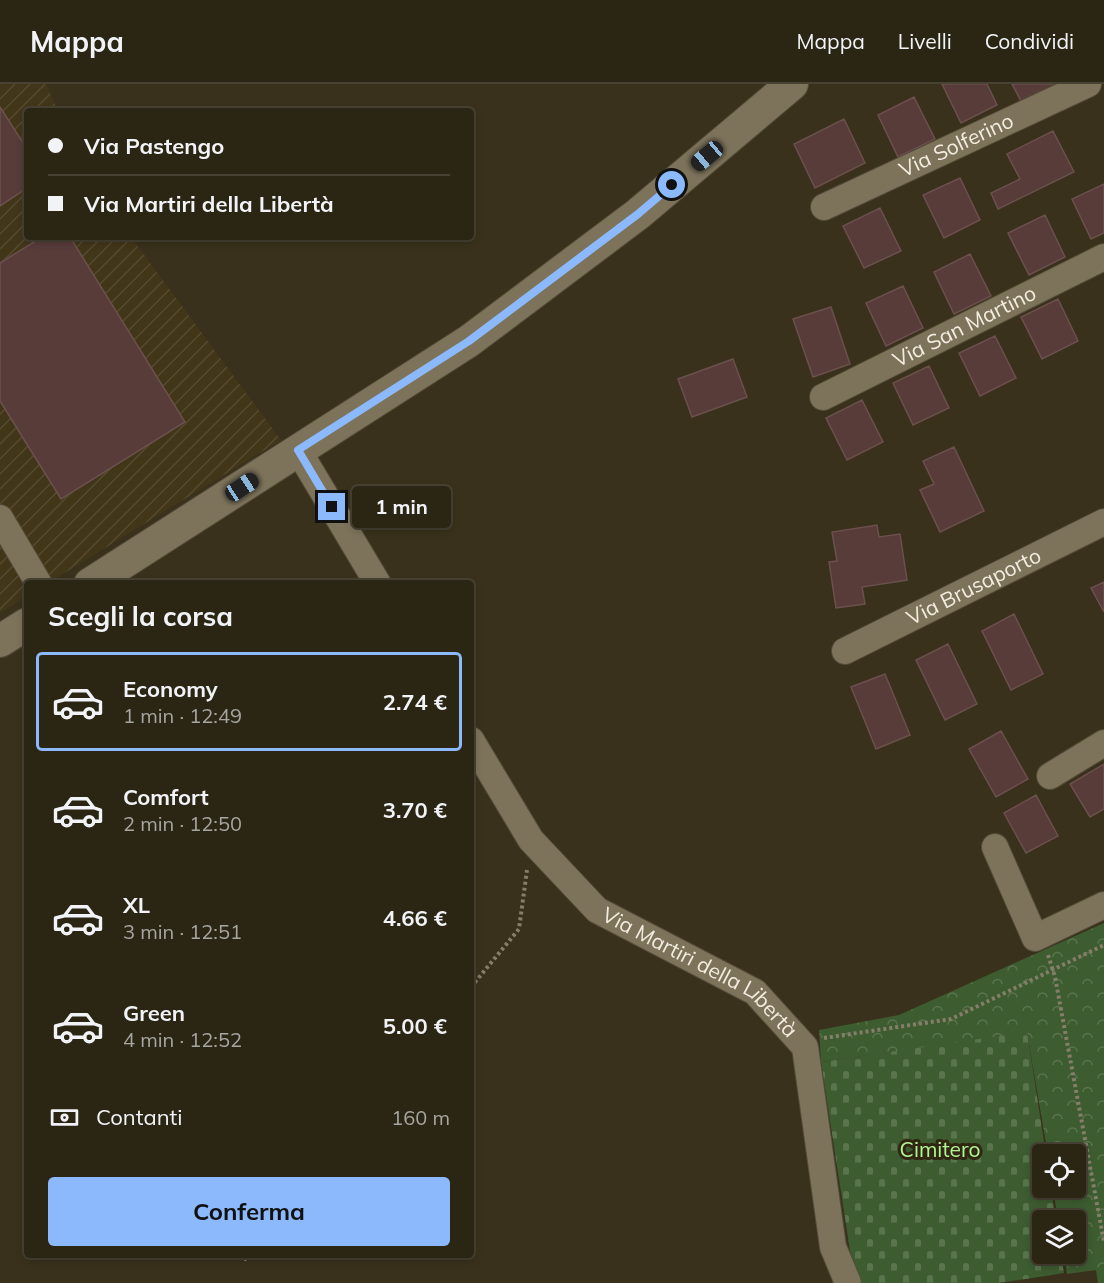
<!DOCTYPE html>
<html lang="it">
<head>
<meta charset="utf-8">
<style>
	:root { --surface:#2b2514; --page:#332d1d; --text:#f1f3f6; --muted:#a6a5a0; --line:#474234; --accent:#8bb9fc }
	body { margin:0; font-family:Mulish,sans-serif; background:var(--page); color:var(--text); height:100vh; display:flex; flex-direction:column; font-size:22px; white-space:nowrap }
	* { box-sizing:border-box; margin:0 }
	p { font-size:20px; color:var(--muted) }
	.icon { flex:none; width:33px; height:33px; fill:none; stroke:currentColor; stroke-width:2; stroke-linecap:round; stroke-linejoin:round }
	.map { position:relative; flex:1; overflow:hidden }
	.panel { position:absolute; left:24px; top:496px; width:450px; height:678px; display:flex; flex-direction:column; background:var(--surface); border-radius:6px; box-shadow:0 3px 9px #0003,0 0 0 2px var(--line) }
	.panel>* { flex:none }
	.top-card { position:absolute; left:24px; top:24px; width:450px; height:132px; border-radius:6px; box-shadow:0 3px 9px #0003,0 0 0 2px var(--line); display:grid; align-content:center; height:132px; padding:0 24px; background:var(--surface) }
	.tools { position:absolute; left:1032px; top:1060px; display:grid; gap:12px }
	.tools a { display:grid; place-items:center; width:54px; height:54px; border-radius:6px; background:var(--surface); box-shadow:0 3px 9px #0003,0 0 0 2px var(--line); font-size:30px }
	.end { position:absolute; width:27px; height:27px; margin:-14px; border:8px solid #8bb9fc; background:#111; box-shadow:0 0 0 3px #111 }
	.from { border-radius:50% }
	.bubble { position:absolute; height:42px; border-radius:6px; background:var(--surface); box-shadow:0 3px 9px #0003,0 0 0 2px var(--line); font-size:20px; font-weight:700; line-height:42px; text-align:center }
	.car { position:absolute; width:18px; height:36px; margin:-18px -9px; border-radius:8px; box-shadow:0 0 4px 2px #0007; background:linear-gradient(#222 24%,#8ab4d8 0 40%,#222 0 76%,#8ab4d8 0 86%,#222 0) }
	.top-card b { display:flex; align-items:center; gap:21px; height:57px; font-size:22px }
	.top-card b+b { border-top:2px solid var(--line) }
	.top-card i { width:15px; height:15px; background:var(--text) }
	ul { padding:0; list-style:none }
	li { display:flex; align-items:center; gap:18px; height:99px; margin:0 12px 9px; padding:0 12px; border:3px solid transparent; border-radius:6px }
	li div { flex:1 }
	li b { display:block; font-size:22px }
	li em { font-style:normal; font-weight:700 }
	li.selected { border-color:var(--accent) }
	li>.icon { width:54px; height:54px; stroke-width:1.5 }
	h2 { padding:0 24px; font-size:27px; line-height:72px }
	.pay { display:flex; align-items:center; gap:15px; height:66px; padding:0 24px; font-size:22px }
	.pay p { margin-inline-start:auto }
	.button { display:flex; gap:12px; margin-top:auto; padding:12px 24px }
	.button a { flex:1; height:69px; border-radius:6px; background:var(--accent); color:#111; font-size:24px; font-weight:700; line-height:69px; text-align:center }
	header { display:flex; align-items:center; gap:36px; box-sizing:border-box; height:84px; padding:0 30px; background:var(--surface); border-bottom:2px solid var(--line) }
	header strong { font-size:28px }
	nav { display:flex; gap:33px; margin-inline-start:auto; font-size:21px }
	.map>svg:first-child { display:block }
	.industrial { fill:url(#industrial-furrows) }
	.cemetery { fill:url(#cemetery-stones) }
	.park { fill:url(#park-crowns) }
	.building { fill:#573c3a; stroke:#6b504d; stroke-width:1.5 }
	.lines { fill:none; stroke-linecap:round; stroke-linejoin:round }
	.minor-casing { stroke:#534c39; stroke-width:28 }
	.tertiary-casing { stroke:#534c39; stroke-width:34 }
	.path { stroke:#857e6b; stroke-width:4; stroke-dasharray:3 3; stroke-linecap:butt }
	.minor { stroke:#7d735b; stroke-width:26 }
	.tertiary { stroke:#7d735b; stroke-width:32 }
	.route { stroke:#8bb9fc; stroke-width:8 }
	.labels { text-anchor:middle; stroke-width:6; stroke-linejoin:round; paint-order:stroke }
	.street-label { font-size:21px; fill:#f3ede0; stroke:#2f2711 }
	.park-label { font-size:21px; fill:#b0f494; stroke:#2f2711 }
</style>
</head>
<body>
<header>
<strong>Mappa</strong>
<nav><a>Mappa</a><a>Livelli</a><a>Condividi</a></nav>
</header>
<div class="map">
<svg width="1104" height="1199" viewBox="0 0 1104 1199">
	<defs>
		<pattern id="industrial-furrows" width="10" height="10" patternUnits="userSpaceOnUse" patternTransform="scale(1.5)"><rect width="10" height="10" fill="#423619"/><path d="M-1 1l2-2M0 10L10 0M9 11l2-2" fill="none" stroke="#544a2f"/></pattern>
		<pattern id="cemetery-stones" width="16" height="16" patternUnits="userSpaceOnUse" patternTransform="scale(1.5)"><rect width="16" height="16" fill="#3d5c30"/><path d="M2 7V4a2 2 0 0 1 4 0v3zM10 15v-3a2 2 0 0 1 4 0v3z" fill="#5a744e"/></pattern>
		<pattern id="park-crowns" width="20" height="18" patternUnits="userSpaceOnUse" patternTransform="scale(1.5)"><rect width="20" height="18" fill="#3d5c30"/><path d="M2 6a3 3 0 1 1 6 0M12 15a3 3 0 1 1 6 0" fill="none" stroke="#5a744e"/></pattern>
	</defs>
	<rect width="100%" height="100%" fill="#39311b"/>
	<path class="industrial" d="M0,0h46l12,27h-31v126h104l150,203 -233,143 -21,1v12l-27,17z"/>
	<path class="cemetery" d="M1027,947l19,124h-4v33h9l5,33h-14v33h19l3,19 -65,10h-144l-34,-221z"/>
	<path class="park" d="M1104,839v360h-6l-2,-13 -29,4 -3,-20h12v-33h-18l-5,-33h23v-33h-28l-21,-123 -206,30 -2,-32 80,-15z"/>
	<path class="building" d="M942,0h45l10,21 -36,18z
		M1012,0h45l2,3 -36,18z
		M914,13l21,42 -37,18 -20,-42z
		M0,23l27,42v39l-27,18z
		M844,35l21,44 -50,25 -21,-44z
		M1053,47l21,41 -76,37 -7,-16 29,-14 -13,-25z
		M960,94l20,42 -36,18 -21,-43z
		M1104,100v49l-13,6 -19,-40z
		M880,124l21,43 -37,17 -21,-42z
		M1045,131l20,42 -36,18 -21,-42z
		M42,153h28l115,185 -124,77 -61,-98v-138z
		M970,170l21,42 -37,18 -20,-42z
		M903,202l20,42 -37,18 -20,-43z
		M1058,215l20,42 -36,18 -21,-42z
		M831,223l19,57 -37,13 -20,-58z
		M995,252l21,42 -36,18 -21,-43z
		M733,275l14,38 -55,20 -14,-38z
		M929,282l20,42 -36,17 -20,-42z
		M862,316l21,42 -36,18 -21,-42z
		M954,363l30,64 -44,21 -20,-42 14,-6 -11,-23z
		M877,441l2,12 21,-3 7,46 -45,7 3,17 -29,4 -7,-46 8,-1 -5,-29z
		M1104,498v30l-13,-24z
		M1014,530l29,60 -32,16 -29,-59z
		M948,560l29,60 -32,16 -29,-60z
		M885,590l25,61 -34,14 -25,-62z
		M1001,647l27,48 -32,18 -27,-48z
		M1104,680v45l-14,8 -20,-33z
		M1036,711l22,41 -32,17 -22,-40z"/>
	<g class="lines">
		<g class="minor-casing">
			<g id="minor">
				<path id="s1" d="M824,123l264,-123"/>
				<path id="s2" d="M823,313l281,-140"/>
				<path d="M298,366l80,134"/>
				<path d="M0,434l39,66"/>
				<path id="s3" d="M845,567l259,-129"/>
				<path id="s4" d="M471,656l60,100 66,70 158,82 50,55 28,200 15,36"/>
				<path d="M1050,692l54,-33"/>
				<path d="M995,763l40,91 69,-33"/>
			</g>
		</g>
		<g class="tertiary-casing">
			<path id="tertiary" d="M90,500l379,-243 169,-127 154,-130
				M0,557l27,-17"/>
		</g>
		<path class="path" d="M1048,871l7,22 49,265
			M471,903l48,-58 8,-59
			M824,954l127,-19 153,-74
			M244,1176l4,-4"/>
		<use href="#minor" class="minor"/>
		<use href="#tertiary" class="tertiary"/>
	</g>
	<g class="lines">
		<path class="route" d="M332,423l-34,-57 171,-109 169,-127 34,-29"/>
	</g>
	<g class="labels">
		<g class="street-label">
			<text dy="7" stroke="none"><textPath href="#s1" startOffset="146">Via Solferino</textPath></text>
			<text dy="7" stroke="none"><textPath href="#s2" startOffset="158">Via San Martino</textPath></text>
			<text dy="7" stroke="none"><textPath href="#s3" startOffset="144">Via Brusaporto</textPath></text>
			<text dy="7" stroke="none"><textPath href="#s4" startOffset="334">Via Martiri della Libertà</textPath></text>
		</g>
		<g class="park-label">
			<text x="940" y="1073">Cimitero</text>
		</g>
	</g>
</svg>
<div class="tools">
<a><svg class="icon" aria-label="locate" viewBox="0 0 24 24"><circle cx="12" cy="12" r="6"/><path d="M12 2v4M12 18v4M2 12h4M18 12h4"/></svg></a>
<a><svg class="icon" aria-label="layers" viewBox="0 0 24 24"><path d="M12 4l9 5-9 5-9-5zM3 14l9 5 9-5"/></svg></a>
</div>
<i class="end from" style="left:672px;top:101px"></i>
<i class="end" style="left:332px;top:423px"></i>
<div class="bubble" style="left:352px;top:402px;width:99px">1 min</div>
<i class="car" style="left:707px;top:72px;rotate:230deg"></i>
<i class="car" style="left:242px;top:403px;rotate:57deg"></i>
<div class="top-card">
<b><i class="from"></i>Via Pastengo</b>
<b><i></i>Via Martiri della Libertà</b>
</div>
<section class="panel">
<h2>Scegli la corsa</h2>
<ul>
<li class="selected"><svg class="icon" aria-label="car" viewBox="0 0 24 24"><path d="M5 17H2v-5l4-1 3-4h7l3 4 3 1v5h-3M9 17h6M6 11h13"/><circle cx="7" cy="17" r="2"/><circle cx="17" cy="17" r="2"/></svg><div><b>Economy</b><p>1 min · 12:49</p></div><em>2.74 €</em></li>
<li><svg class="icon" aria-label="car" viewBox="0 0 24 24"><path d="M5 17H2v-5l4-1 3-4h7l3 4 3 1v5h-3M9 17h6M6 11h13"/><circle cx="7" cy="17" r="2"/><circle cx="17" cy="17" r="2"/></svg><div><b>Comfort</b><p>2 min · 12:50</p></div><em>3.70 €</em></li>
<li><svg class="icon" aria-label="car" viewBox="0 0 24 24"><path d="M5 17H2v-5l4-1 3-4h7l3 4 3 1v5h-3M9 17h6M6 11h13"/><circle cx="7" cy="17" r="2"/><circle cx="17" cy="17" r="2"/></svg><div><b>XL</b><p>3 min · 12:51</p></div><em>4.66 €</em></li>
<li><svg class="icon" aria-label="car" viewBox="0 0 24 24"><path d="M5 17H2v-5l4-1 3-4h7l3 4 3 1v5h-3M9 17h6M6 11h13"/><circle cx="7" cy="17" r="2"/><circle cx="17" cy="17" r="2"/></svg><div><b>Green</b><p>4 min · 12:52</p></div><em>5.00 €</em></li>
</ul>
<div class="pay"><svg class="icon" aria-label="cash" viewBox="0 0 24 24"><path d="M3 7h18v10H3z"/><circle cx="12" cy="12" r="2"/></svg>Contanti<p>160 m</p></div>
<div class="button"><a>Conferma</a></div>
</section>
</div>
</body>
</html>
